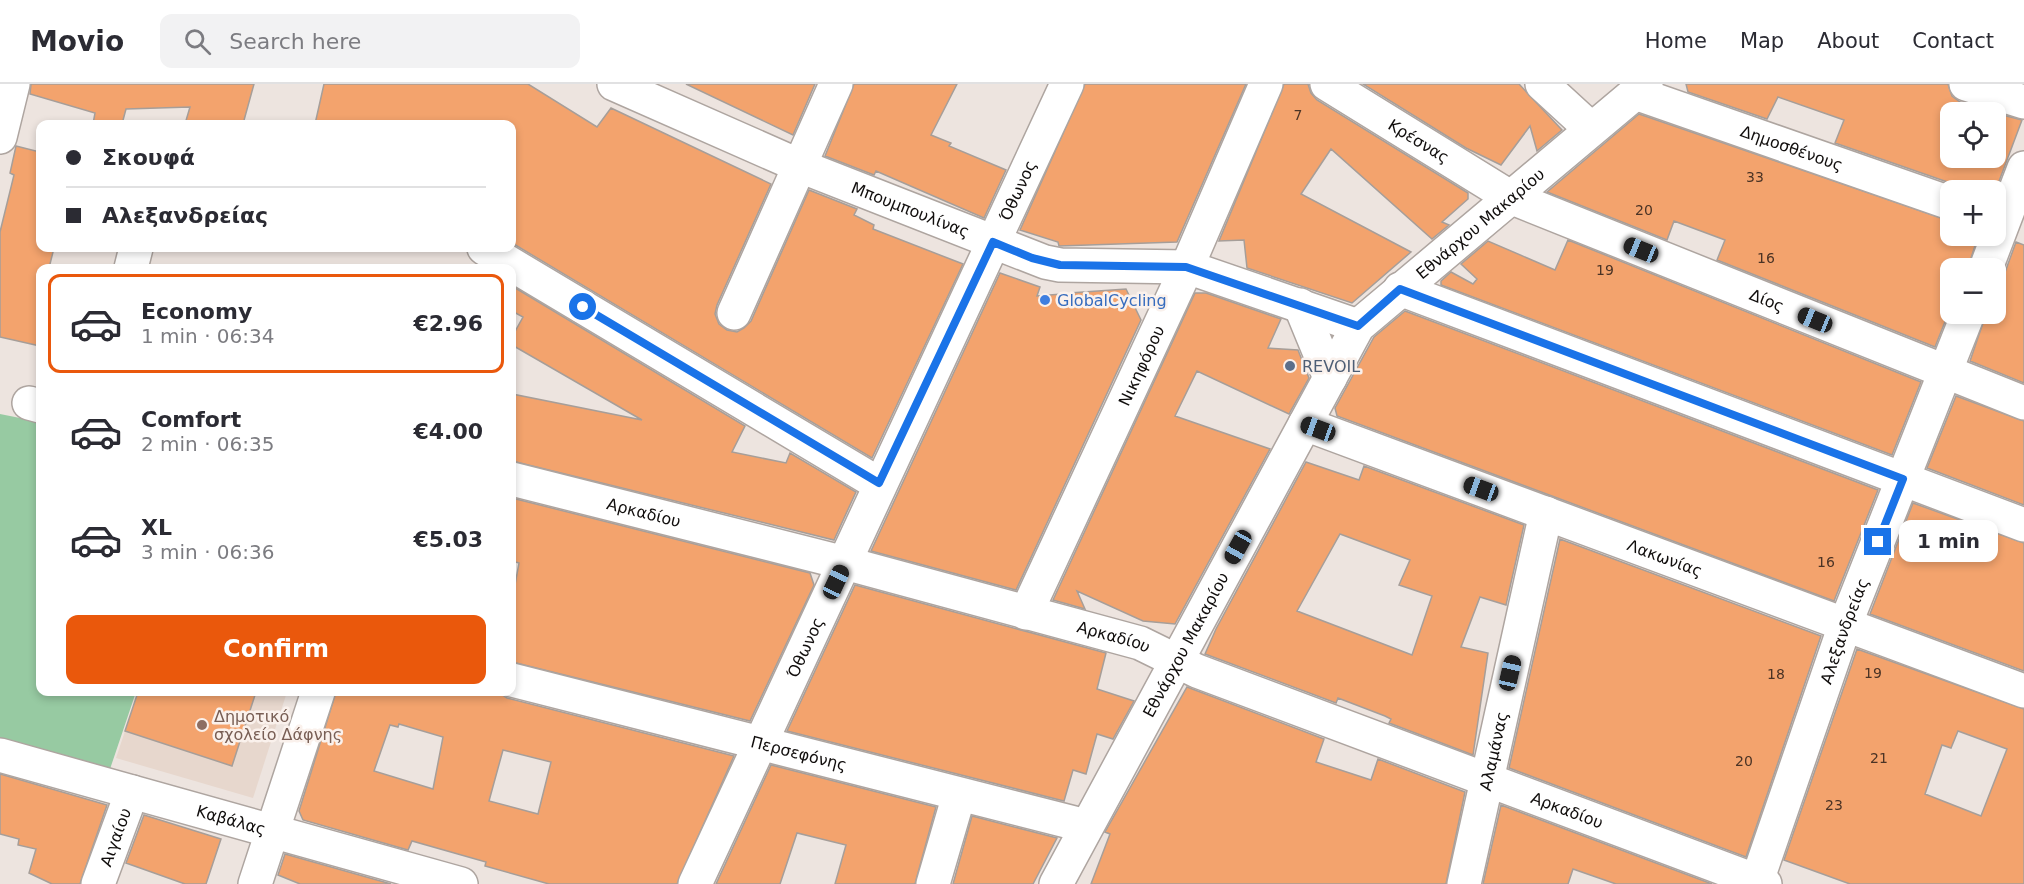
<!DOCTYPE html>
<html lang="en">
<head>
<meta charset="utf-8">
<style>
	:root { --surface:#fff; --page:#f2f2f3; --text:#2b2b33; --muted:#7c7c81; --line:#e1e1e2; --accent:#ea580c }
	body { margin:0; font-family:"DejaVu Sans",sans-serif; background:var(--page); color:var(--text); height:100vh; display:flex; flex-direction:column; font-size:22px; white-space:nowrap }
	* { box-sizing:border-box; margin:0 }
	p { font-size:20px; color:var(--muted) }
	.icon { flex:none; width:33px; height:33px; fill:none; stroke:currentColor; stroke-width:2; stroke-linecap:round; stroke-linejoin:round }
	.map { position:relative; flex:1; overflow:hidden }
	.drawer { position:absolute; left:36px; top:180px; width:480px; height:432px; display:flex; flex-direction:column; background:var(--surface); border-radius:12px; box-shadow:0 3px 9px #0003 }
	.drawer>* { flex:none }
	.hud { position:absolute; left:36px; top:36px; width:480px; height:132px; border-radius:12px; box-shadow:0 3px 9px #0003; display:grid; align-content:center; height:132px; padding:0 30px; background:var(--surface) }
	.buttons { position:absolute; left:1940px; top:18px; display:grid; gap:12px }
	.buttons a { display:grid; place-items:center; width:66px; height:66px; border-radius:12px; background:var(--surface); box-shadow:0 3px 9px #0003; font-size:30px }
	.end { position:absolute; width:27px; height:27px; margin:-14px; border:8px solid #1a73e8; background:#fff; box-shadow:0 0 0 3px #fff }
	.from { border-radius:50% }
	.bubble { position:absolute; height:42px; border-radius:12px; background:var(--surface); box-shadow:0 3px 9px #0003; font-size:20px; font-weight:600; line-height:42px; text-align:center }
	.car { position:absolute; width:18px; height:36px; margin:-18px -9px; border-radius:8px; box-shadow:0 0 4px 2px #0007; background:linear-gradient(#222 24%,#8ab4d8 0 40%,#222 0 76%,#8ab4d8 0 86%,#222 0) }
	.hud b { display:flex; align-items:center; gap:21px; height:57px; font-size:22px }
	.hud b+b { border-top:2px solid var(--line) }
	.hud i { width:15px; height:15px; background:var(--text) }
	ul { padding:10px 0 0; list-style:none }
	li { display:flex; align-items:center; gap:18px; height:99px; margin:0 12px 9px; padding:0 18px; border:3px solid transparent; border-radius:12px }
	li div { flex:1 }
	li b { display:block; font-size:22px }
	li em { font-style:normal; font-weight:600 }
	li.selected { border-color:var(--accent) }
	li>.icon { width:54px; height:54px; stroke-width:1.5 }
	.primary-button { display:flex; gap:12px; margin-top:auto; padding:12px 30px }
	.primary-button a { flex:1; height:69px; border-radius:12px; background:var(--accent); color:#fff; font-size:24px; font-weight:600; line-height:69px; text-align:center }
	header { display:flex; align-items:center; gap:36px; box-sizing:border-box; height:84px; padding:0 30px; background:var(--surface); border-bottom:2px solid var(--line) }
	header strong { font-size:28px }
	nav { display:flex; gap:33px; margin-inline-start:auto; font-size:21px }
	.search { width:420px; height:54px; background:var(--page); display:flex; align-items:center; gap:15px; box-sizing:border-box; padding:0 21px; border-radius:12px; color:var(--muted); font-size:22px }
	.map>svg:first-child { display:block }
	.built { fill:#e7d7cd }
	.green { fill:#97caa2 }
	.building { fill:#f3a36d; stroke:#a69e99; stroke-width:1.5; fill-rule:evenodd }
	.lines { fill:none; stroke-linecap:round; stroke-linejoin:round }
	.minor-casing { stroke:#aea5a0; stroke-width:36 }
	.minor { stroke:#fff; stroke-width:33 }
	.route { stroke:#1a73e8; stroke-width:8 }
	.shop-dot { fill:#3f7fe0; stroke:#faf1ec; stroke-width:2 }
	.service-dot { fill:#5c6f8a; stroke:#faf1ec; stroke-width:2 }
	.education-dot { fill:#8d6e63; stroke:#faf1ec; stroke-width:2 }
	.labels { text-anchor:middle; stroke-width:5; stroke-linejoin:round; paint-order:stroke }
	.number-label { font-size:14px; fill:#4a3325 }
	.street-label { font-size:16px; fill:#110e0d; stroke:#faf1ec }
	.shop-label { font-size:16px; fill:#366cbe; stroke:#faf1ec; text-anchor:start }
	.service-label { font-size:16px; fill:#4e5e75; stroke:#faf1ec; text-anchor:start }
	.education-label { font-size:16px; fill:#785e54; stroke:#faf1ec; text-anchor:start }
</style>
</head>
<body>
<header>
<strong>Movio</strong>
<div class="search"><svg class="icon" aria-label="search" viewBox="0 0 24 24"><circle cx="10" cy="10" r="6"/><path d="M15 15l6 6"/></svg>Search here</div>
<nav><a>Home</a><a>Map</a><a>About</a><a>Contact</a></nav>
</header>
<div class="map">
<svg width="2024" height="800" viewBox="0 0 2024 800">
	<rect width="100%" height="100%" fill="#ede4df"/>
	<path class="built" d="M138,608h149l-34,106 -137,-40z"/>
	<path class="green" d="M0,330l40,8v270h96l-26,77 -110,-27z"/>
	<path class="building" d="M31,0h223l-11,40h-58l5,-17 -64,2 -4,15h-29l2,-11 -65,-19z
		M324,0h204l69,43 14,-19 160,76 -54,121 -2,9 4,10 8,6 10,2 7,-4 7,-7 58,-131 48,19 -3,6 20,10 -1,4 90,35 -91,194 -360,-215v-119h-197z
		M686,0h129l-22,51z
		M854,0h103l-26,51 20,8 -2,3 57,24 -22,48 -108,-47 -2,4 -49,-19z
		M1085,0h161l-69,158 -118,4 -1,-4 -38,-12z
		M1284,0h24l3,9 6,7 151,93v6l-26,23 7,3 -17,14 -101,-90 -30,45 110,58 -59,51 -105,-35 -3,-28 -25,1z
		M1363,0h156l43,46 -25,21 -7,-25 -29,39 -35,-17z
		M1686,0h262l4,12 8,6 35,10h-45v46h45v-45l27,7 -27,72 -31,-2 -8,-5 -121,-42 9,-23 -66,-23 -11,22 -79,-27z
		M1639,30l311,107v15h28l-10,32h-18v41l-15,38 -218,-87 8,-20 -51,-19 -7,19 -120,-48z
		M16,62l24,6v96h14l-5,20h-9v34l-2,12h2v32l-40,-9v-105l14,-57 -4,-2z
		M1568,156l353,142 -29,73 -451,-170v-4l10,-9 22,12 4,-5 -16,-15 27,-23 67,29z
		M2016,158l8,3v138l-54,-22 16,-47h9v-30l9,-9z
		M1000,189l40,14 -3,9 25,-2 9,3 -1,-4 56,-4 15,31 -125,270 -145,-39z
		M512,202l233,140 -13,26 54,11 4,-10 66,39 -22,48 -322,-79v-67l130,26 -130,-75v-8l11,-20 -11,-6z
		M1195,209h11l75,26 -13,29 30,2 11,28 -20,36 -92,-43 -22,45 95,33 -95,175 -32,-3 -66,-30 8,18 -32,-9z
		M1405,227l473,179 -44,111 -497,-185 -2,-8 39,-71z
		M1956,312l68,25v84l-97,-37z
		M1306,378l53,18 5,-14 160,59 -18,80 -26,-8 -19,50 27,6 -15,102 -84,-32 2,-4 -6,-3 -47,-18 -2,5 -131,-49 11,-25zM1340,450l70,26 -11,25 33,11 -20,59 -115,-44z
		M512,414l298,75 4,12 -64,136 -238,-59v-61l7,-38 -7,-2z
		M1913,419l111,40v128l-154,-57z
		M1560,455l261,97 -75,221 -237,-89z
		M855,501l251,68 -9,36 37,12 -21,38 -16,-5 -11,40 -13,-4 -9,31 -277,-70z
		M1857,565l167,60v175h-174l-66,-24zM1958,647l49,18 -26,67 -56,-22 17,-49 9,3z
		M1187,603l137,52 -8,23 55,18 7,-21 87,33 -19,92h-355l19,-50 -5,-2z
		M138,608h118l-24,74 -107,-35z
		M336,608h162l9,6 227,58 -57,128h-128l-64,-18 1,-4 -74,-21 -4,9 -105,-30 -4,-9zM399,640l44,13 -10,52 -59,-18 16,-46 8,2zM503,666l48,12 -13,52 -49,-13z
		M771,681l165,42 -21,77h-80l11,-39 -49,-12 -17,51h-64z
		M0,690l107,31 -27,79h-28l-23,-11 7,-24 -18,-4 1,-6 -19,-5z
		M1501,721l211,79h-96l-43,-15 -5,15h-85z
		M144,731l77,24 -15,45h-21l-59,-21z
		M972,732l85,22 -24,46h-80z
		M285,770l106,30h-91l-22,-9z"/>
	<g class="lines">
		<g class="minor-casing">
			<g id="minor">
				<path id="s1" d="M614,0l186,82 245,96 15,3 127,2 171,59"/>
				<path id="s2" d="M1327,0l183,113 514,206"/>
				<path d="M1542,0l49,45"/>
				<path d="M1966,0l58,18"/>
				<path id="s3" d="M1635,9l315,110"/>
				<path d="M0,53l13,-53"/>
				<path d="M484,164l395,236"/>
				<path d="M131,184l5,-20"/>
				<path d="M1986,184l38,-100"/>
				<path d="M1400,205l624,236"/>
				<path d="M1300,221l30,73"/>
				<path d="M734,229l102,-229"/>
				<path d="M29,319l11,3"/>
				<path id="s4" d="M1305,340l719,267"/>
				<path id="s5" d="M512,395l333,84 295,80 57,28 568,213"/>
				<path id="s6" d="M1026,529l161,-346 79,-183"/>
				<path id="s7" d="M512,596l574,146"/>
				<path id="s8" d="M0,671l461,129"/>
				<path id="s9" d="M98,800l34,-92"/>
				<path d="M255,800l63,-192"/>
				<path id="s10" d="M695,800l372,-800"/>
				<path d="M933,800l26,-89"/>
				<path id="s11" d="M1056,800l302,-558 288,-242"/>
				<path id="s12" d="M1464,800l82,-371"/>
				<path id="s13" d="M1756,800l89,-259 123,-311"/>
			</g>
		</g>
		<use href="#minor" class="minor"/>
	</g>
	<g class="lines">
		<path class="route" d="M583,223l296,176 114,-241 39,16 28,7 126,2 172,59 42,-37 503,190 -25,63"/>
	</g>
	<circle class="shop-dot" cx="1045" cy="216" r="6"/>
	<circle class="service-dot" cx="1290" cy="282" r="6"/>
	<circle class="education-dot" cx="202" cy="641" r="6"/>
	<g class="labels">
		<g class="number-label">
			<text x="1298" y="36">7</text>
			<text x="1755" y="98">33</text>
			<text x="1644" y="131">20</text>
			<text x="1766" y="179">16</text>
			<text x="1605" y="191">19</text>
			<text x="1826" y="483">16</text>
			<text x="1873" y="594">19</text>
			<text x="1776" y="595">18</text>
			<text x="1879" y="679">21</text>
			<text x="1744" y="682">20</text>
			<text x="1834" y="726">23</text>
		</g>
		<g class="street-label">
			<text dy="6" stroke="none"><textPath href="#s2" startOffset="108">Κρέσνας</textPath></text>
			<text dy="6" stroke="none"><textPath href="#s3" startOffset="166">Δημοσθένους</textPath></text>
			<text dy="6" stroke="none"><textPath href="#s10" startOffset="765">Όθωνος</textPath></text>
			<text dy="6" stroke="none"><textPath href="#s1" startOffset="322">Μπουμπουλίνας</textPath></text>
			<text dy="6" stroke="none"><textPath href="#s11" startOffset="794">Εθνάρχου Μακαρίου</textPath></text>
			<text dy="6" stroke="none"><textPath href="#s2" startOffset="492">Δίος</textPath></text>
			<text dy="6" stroke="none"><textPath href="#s6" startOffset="273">Νικηφόρου</textPath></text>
			<text dy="6" stroke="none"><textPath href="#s5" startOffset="136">Αρκαδίου</textPath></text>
			<text dy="6" stroke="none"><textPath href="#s4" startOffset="384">Λακωνίας</textPath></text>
			<text dy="6" stroke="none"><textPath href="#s13" startOffset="268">Αλεξανδρείας</textPath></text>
			<text dy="6" stroke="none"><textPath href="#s5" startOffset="622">Αρκαδίου</textPath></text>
			<text dy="6" stroke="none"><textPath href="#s11" startOffset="272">Εθνάρχου Μακαρίου</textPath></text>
			<text dy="6" stroke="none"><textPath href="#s10" startOffset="261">Όθωνος</textPath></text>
			<text dy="6" stroke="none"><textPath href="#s12" startOffset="136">Αλαμάνας</textPath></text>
			<text dy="6" stroke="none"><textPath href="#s7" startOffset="296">Περσεφόνης</textPath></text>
			<text dy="6" stroke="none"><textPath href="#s5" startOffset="1108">Αρκαδίου</textPath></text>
			<text dy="6" stroke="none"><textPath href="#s8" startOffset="240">Καβάλας</textPath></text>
			<text dy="6" stroke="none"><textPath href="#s9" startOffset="50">Αιγαίου</textPath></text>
		</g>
		<g class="shop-label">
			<text x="1057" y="222">GlobalCycling</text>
		</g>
		<g class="service-label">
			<text x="1302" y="288">REVOIL</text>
		</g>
		<g class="education-label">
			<text x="214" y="638">Δημοτικό<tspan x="214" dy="18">σχολείο Δάφνης</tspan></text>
		</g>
	</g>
</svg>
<div class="buttons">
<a><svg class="icon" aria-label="locate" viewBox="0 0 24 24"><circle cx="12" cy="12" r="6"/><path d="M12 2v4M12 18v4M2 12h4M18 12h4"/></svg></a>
<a>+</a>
<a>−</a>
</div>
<i class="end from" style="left:583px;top:223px"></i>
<i class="end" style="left:1878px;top:458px"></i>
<div class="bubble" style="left:1899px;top:436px;width:99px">1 min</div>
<i class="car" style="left:1641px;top:166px;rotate:292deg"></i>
<i class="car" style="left:1815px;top:236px;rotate:292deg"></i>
<i class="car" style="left:1318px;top:345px;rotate:290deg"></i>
<i class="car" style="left:1481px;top:405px;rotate:290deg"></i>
<i class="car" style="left:1238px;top:463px;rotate:209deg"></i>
<i class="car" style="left:836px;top:498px;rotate:25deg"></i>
<i class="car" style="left:1510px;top:589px;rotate:13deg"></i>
<div class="hud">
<b><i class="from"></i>Σκουφά</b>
<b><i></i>Αλεξανδρείας</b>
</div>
<section class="drawer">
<ul>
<li class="selected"><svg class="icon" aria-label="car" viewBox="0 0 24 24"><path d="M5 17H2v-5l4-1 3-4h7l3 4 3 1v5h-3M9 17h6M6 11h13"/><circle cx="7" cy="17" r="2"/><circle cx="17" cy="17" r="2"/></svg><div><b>Economy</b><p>1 min · 06:34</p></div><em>€2.96</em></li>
<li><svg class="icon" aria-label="car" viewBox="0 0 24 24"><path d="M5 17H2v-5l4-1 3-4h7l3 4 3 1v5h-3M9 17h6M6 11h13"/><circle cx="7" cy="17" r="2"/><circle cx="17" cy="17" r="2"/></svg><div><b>Comfort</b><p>2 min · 06:35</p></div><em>€4.00</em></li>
<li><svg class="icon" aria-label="car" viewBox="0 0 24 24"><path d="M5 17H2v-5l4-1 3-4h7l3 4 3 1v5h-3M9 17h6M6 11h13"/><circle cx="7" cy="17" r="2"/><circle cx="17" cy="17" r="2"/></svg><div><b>XL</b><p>3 min · 06:36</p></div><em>€5.03</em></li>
</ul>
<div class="primary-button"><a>Confirm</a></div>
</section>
</div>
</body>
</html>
